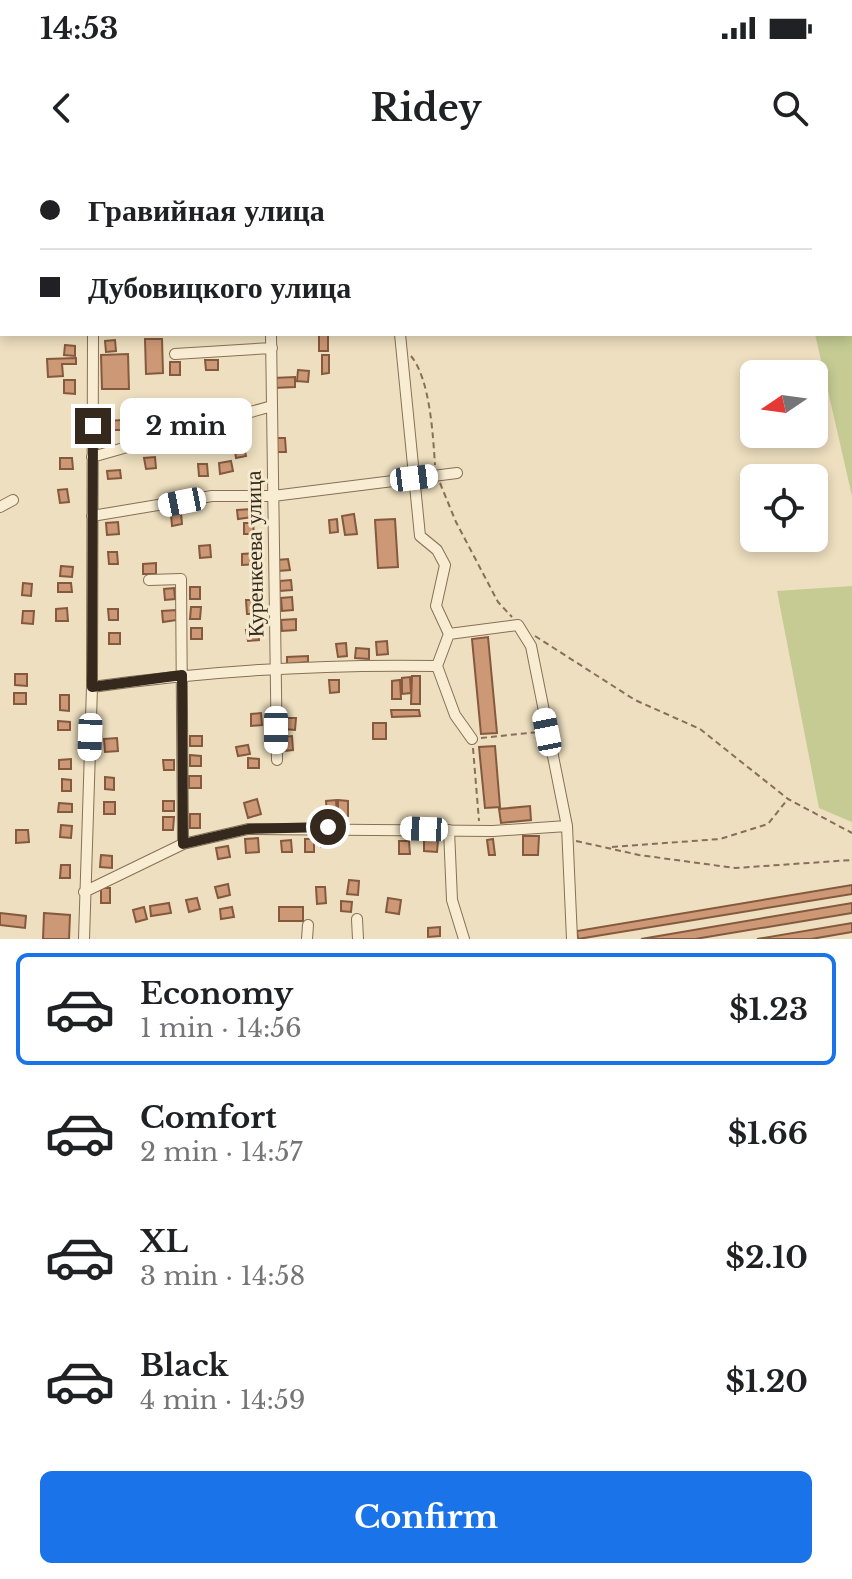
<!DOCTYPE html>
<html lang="en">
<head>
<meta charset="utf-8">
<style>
	:root { --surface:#fff; --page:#f2f2f2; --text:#202124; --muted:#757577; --line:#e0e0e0; --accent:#1a73e8 }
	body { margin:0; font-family:"Libre Baskerville",serif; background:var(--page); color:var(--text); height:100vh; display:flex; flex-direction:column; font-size:30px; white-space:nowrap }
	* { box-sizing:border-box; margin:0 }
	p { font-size:26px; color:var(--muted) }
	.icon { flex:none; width:44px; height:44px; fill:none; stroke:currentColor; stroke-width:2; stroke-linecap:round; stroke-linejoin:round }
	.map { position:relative; height:779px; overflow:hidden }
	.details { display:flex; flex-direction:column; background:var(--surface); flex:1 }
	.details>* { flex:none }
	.hud { position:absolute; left:0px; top:0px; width:852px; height:176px; box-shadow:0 4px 12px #0003; display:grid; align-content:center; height:176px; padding:0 40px; background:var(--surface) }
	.needle { width:52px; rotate:257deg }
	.tools { position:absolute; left:740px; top:200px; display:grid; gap:16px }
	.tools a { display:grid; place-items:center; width:88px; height:88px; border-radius:12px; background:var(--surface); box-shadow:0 4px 12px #0003; font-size:40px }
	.end { position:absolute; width:36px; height:36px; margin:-18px; border:10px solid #35281c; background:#fff; box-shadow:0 0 0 4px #fff }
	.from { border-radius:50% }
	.bubble { position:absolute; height:56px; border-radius:12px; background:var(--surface); box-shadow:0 4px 12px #0003; font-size:26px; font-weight:700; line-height:56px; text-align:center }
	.car { position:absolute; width:24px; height:48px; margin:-24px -12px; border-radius:10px; box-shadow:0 0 6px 2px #0007; background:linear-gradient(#fff 24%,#345 0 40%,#fff 0 76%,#345 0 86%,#fff 0) }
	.hud b { display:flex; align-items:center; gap:28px; height:76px; font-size:30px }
	.hud b+b { border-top:2px solid var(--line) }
	.hud i { width:20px; height:20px; background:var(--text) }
	ul { padding:14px 0 0; list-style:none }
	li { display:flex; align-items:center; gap:24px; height:112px; margin:0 16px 12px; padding:0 24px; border:4px solid transparent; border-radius:12px }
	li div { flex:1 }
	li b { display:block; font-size:30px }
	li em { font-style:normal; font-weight:700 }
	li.selected { border-color:var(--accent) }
	li>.icon { width:72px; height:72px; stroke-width:1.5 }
	.primary-button { display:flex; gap:16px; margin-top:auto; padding:16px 40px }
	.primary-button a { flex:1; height:92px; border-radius:12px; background:var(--accent); color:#fff; font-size:32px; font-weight:700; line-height:92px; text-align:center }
	.status { display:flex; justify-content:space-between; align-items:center; height:56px; padding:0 40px; background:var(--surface); direction:ltr }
	.status svg { height:22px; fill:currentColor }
	header { display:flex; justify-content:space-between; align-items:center; height:104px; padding:0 40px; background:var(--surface); font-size:36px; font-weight:700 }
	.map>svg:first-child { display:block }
	.green { fill:#c5cb93 }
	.building { fill:#cc9875; stroke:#85593e; stroke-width:2 }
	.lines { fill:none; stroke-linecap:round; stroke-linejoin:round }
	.minor-casing { stroke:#867057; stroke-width:12 }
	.path { stroke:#867057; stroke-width:2; stroke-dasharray:6 4; stroke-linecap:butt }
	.minor { stroke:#f8edd2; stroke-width:10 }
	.route { stroke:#35281c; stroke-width:10 }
	.labels { text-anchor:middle; stroke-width:6; stroke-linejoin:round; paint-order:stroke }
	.street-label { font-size:22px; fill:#35281c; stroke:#f5eace }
</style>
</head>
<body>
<div class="status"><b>14:53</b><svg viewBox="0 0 49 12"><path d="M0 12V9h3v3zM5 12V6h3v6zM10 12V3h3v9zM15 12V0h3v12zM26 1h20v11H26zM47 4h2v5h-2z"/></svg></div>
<header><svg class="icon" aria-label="back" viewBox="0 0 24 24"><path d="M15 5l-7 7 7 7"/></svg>Ridey<svg class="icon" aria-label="search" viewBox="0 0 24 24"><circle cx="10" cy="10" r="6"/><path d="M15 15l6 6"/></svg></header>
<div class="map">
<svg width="852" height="779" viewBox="0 0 852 779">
	<rect width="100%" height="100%" fill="#eddfbf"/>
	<path class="green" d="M775,0h77v336l-37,-162h35v-172z
		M852,426v236l-33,-14 -42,-217z"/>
	<path class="building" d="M319,174h9v17h-9z
		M145,179h17l1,34 -17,1z
		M115,180l1,11 -10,1 -1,-11z
		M65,185l10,1v10l-11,-1z
		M128,194l1,35h-27l-1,-34z
		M322,195h7v18l-7,1z
		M76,198v6h-14l1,12 -15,1 -1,-18z
		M205,200h13v10h-12z
		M170,202h10v13h-10z
		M298,210l11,1 -1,11 -11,-1z
		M295,217v10l-22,1v-10z
		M64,220h11v14l-11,-1z
		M121,260v10h-11l-1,-9z
		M275,278h10l1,14h-10z
		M243,282l3,14 -10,2 -2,-14z
		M155,297l1,11 -10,1 -2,-11z
		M60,298h12l1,11h-13z
		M231,301l2,10 -13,3 -1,-11z
		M198,304h9l1,12h-9z
		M120,310l1,8 -13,1 -1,-8z
		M67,329l2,13 -9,1 -2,-13z
		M252,349l1,8 -15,2 -1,-9z
		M181,353l1,11 -10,2 -1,-12z
		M354,354l3,20 -12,1 -3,-19z
		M337,359l1,13 -8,1 -1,-13z
		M395,359l3,48 -20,1 -3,-48z
		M118,362l1,12 -12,1 -1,-12z
		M244,363h9l1,11h-10z
		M210,385l1,12 -11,1 -1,-12z
		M108,392h9l1,12h-9z
		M258,393l1,11 -17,1v-11z
		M288,399l2,11 -12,1 -1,-11z
		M156,403v11h-13v-10z
		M61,406l12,1 -1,10 -12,-1z
		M291,420l1,10 -12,1v-10z
		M23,423l9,1 -1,12 -9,-1z
		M58,423h13l1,9h-14z
		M190,427h10v12h-10z
		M174,428l1,11 -10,1 -1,-11z
		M292,437l1,13 -11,1 -1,-13z
		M246,440h10l1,14h-10z
		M191,447h10l-1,12h-10z
		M67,448l1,13h-12v-12z
		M108,449h10v11h-9z
		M176,450l1,10 -14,2 -1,-11z
		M23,451h11l-1,13 -11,-1z
		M296,459v11l-14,1 -1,-11z
		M191,468h11v11h-11z
		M258,469l1,11 -11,1 -2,-11z
		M109,473h11v11h-11z
		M488,477l9,96 -16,1 -9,-95z
		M387,481l1,13 -11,1 -1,-13z
		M346,483l1,13 -9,1 -2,-13z
		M356,488l13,1v10l-14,-1z
		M308,496v6l-21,2v-7z
		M15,514h12v12l-12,-1z
		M412,516h8v28h-9z
		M410,517l1,16 -9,1v-16z
		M329,520h10v12l-9,1z
		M400,520l1,19h-9v-18z
		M14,533h12v11h-12z
		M60,535h9v16l-9,-1z
		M391,550h28l1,6 -28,1z
		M261,553l1,12 -11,1v-12z
		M283,558h13l-1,12 -12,-1z
		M58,561l12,1v8h-12z
		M373,563h13v16h-13z
		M190,576h12v10h-12z
		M292,576l1,14 -9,1 -1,-14z
		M117,578l1,13 -13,1 -1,-13z
		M248,585l2,9 -12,2 -2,-9z
		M495,586l5,61 -15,1 -6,-61z
		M190,595l11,1v10h-11z
		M248,598l11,1v9h-11z
		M71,599v10h-12v-9z
		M163,600h11v10h-10z
		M189,616h12v12h-12z
		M105,617l9,1v12l-9,-1z
		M62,619l9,1v11h-9z
		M257,639l4,15 -13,4 -4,-15z
		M336,640l1,13 -10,1 -1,-13z
		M338,640l10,1v15l-10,-1z
		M163,641h11v10h-11z
		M104,642h11v12h-11z
		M59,643l13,1v8h-14z
		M530,646l1,14 -30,3 -2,-14z
		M190,654h10v14h-10z
		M163,657h11l-1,13h-10z
		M61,665l11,1 -1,12 -11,-1z
		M16,670h12l1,12 -13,1z
		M336,676v10l-15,1v-10z
		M523,676h16l-1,19h-15z
		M258,678l1,14 -13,1 -1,-14z
		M305,679h9v13h-9z
		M493,679l2,16h-6l-2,-15z
		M291,680l1,12h-10l-1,-11z
		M424,680l14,1 -1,11 -13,-1z
		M399,681h10l1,13h-11z
		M228,686l2,11 -12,2 -2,-11z
		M101,695l11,1v12l-12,-1z
		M61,705h9v13h-10z
		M349,720l10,1 -1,14 -11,-1z
		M228,724l2,11 -12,3 -3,-11z
		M852,725v9l-274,45 -1,-8z
		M316,727h9l1,16 -9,1z
		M101,728h9v15h-9z
		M197,738l3,11 -11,3 -3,-12z
		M388,738l13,2 -2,14 -13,-2z
		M341,741l11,1 -1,10 -10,-1z
		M169,743l2,10 -20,3 -1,-10z
		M852,743v10l-157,26h-54z
		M144,747l3,12 -11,3 -3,-12z
		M232,747l2,10 -13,2 -1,-10z
		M279,747h24v14h-24z
		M0,753l26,3 -1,12 -25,-3z
		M44,753l26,2 -1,24h-26z
		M852,763v9l-41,7h-54z
		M440,767v9l-12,1v-9z"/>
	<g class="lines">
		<g class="minor-casing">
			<path id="minor" d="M269,0v2
				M96,2v-2
				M186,2v-2
				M0,98h2
				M271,174l6,426
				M400,174l20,202 17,14 8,15 -9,41 13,28 -12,32 18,49 17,24
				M175,194l97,-6
				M92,297l180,-51
				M0,347l13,-7
				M92,356l120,-20h61l184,-23
				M149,420l32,-1 2,265
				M92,527c114,-16 230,-23 345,-21
				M567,666l5,113
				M449,670l3,70 12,39
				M84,732l99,-48 65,-15 245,2 74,-5 -36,-180 -13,-21 -69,9
				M357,759l1,20
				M84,779l8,-252 1,-353
				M307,779l1,-14"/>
		</g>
		<path class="path" d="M411,196c19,23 22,79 24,109
			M440,323l16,39 42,80 14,15
			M535,476l100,64 65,29 88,70 64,34
			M481,578l57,-6
			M473,588l6,73
			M576,681l63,14 96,13 117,-8
			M612,687l108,-8 48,-15 19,-24"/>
		<use href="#minor" class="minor"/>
	</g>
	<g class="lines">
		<path class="route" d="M93,266l-1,261 90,-12 1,169 65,-15 80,-2"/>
	</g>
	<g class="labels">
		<g class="street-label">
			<text transform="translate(254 394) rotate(-91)" y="8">Куренкеева улица</text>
		</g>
	</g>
</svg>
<div class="tools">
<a><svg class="needle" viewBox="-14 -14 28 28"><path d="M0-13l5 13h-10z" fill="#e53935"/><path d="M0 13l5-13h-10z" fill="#757577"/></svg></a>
<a><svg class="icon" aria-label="locate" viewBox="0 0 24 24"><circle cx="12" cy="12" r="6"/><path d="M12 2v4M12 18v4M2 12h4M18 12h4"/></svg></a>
</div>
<i class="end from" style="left:328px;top:667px"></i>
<i class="end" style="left:93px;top:266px"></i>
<div class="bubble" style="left:120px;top:238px;width:132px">2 min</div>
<i class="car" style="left:414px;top:318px;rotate:83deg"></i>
<i class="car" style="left:182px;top:342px;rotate:259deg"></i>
<i class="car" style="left:276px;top:570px;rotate:180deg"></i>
<i class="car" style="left:547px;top:572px;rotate:349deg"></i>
<i class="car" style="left:90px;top:577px;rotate:182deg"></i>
<i class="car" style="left:424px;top:669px;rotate:272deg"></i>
<div class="hud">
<b><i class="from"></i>Гравийная улица</b>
<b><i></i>Дубовицкого улица</b>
</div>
</div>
<section class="details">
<ul>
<li class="selected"><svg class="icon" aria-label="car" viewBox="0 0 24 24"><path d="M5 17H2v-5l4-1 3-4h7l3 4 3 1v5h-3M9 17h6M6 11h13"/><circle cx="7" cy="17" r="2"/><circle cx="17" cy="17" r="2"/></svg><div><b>Economy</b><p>1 min · 14:56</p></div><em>$1.23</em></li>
<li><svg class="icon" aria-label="car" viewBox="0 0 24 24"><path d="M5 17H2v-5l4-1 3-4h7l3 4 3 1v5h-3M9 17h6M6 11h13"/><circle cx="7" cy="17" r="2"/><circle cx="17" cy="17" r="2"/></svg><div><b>Comfort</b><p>2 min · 14:57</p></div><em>$1.66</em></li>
<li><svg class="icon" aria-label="car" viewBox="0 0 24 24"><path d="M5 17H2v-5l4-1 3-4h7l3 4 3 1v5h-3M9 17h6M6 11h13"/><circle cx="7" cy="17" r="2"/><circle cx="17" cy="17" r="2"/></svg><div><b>XL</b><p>3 min · 14:58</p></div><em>$2.10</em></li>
<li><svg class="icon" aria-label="car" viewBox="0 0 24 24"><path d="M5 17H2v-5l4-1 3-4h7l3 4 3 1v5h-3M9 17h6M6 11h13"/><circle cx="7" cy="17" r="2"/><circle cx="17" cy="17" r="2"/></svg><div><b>Black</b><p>4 min · 14:59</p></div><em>$1.20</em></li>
</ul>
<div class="primary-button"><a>Confirm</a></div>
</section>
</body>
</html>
